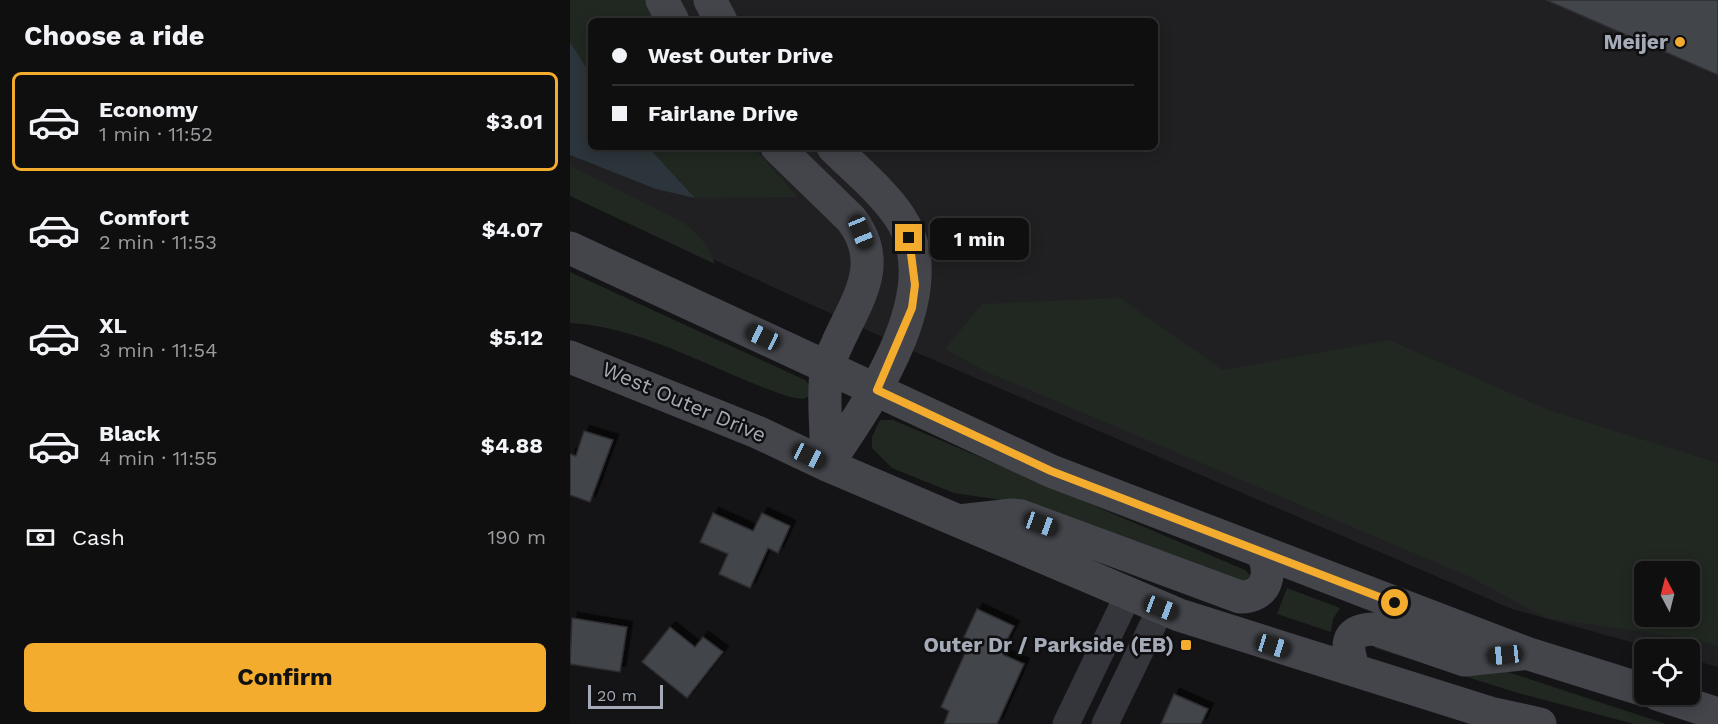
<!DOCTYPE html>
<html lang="en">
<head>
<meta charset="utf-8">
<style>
	:root { --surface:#0f0f10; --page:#181819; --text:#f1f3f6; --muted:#9b9c9f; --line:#2f2f30; --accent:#f3ac2e }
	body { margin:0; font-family:"Work Sans",sans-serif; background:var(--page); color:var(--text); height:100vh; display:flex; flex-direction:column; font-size:22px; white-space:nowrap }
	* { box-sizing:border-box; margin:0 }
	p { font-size:20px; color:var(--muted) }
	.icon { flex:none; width:33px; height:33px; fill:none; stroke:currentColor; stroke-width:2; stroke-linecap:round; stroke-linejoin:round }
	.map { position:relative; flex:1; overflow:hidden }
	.panel { display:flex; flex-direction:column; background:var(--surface); width:570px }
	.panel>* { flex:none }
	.hud { position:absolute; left:18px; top:18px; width:570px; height:132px; border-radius:9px; box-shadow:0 3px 15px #0003,0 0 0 2px var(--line); display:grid; align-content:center; height:132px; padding:0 24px; background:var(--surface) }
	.needle { width:39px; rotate:353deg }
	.tools { position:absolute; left:1064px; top:561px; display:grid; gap:12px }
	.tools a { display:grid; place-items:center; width:66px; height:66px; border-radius:9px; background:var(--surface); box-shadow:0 3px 15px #0003,0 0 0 2px var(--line); font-size:30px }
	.scale { position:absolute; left:18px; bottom:15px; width:75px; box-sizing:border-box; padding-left:6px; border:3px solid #a5abb6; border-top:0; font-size:16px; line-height:21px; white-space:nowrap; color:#a5abb6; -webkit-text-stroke:4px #0f0f11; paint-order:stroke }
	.end { position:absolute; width:27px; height:27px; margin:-14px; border:8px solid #f3ac2e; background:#111; box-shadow:0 0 0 3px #111 }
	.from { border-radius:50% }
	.bubble { position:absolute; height:42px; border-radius:9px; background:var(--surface); box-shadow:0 3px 15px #0003,0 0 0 2px var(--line); font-size:20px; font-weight:700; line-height:42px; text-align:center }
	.car { position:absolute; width:18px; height:36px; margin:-18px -9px; border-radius:8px; box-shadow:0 0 4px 2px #0007; background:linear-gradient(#222 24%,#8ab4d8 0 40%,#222 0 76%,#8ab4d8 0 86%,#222 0) }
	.hud b { display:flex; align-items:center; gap:21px; height:57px; font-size:22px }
	.hud b+b { border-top:2px solid var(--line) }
	.hud i { width:15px; height:15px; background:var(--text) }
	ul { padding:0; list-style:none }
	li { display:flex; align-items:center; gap:18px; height:99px; margin:0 12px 9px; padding:0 12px; border:3px solid transparent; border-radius:9px }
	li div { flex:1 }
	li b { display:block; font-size:22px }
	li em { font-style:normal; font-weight:700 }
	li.selected { border-color:var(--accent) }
	li>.icon { width:54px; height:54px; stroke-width:1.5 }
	h2 { padding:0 24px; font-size:27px; line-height:72px }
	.pay { display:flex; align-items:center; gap:15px; height:66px; padding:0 24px; font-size:22px }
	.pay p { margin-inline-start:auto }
	.action { display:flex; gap:12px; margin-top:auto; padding:12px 24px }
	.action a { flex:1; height:69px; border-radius:9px; background:var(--accent); color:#111; font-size:24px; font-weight:700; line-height:69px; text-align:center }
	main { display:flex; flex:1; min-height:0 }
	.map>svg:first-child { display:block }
	.built { fill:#202023; fill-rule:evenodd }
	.green { fill:#202821; fill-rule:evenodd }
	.water { fill:#2c353b }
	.building { fill:#434449; stroke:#2e2e32; stroke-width:1.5; filter:url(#shadow) }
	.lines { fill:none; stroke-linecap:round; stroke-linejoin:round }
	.street { stroke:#35363b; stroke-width:27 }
	.secondary { stroke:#43454b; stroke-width:33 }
	.route { stroke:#f3ac2e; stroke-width:8 }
	.poi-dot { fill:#f3ac2e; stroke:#0f0f11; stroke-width:2 }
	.labels { text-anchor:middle; stroke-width:5; stroke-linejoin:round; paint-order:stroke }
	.poi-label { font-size:21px; font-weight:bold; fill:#a5abb6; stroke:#0f0f11; text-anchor:end }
	.street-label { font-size:21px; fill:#a5abb6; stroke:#0f0f11 }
</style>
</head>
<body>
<main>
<section class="panel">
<h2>Choose a ride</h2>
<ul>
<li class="selected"><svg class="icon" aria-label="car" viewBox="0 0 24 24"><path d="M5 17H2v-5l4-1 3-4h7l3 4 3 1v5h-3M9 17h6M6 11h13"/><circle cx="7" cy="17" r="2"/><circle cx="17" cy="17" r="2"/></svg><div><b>Economy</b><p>1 min · 11:52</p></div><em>$3.01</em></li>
<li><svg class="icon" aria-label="car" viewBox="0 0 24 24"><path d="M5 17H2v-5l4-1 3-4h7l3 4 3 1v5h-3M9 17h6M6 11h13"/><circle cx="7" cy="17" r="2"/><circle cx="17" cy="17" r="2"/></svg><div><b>Comfort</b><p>2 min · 11:53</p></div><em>$4.07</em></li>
<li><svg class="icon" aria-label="car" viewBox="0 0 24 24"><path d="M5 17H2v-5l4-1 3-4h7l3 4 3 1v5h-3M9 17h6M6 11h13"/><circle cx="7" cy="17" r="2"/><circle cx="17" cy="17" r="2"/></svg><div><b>XL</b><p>3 min · 11:54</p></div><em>$5.12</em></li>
<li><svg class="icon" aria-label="car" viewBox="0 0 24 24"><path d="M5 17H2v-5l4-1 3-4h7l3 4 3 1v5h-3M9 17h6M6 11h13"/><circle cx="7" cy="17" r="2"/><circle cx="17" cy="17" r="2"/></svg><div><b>Black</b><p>4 min · 11:55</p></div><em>$4.88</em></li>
</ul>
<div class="pay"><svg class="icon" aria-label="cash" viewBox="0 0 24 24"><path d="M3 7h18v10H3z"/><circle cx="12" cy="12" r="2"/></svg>Cash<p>190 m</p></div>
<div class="action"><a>Confirm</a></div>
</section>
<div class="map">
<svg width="1148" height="724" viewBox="0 0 1148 724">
	<defs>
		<filter id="shadow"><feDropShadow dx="5.5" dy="-5.5" stdDeviation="0" flood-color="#0009"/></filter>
	</defs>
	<rect width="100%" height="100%" fill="#141416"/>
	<path class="built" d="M0,0h1148v667l-29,-8v-9l-33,-1 -144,-40 -599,-258 -343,-157zM21,21h564v126h-564zM1074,572h45v44h-45z"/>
	<path class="green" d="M0,0h76l9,21h-64v54l-21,-33z
		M78,147h105l45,50 -103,1z
		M0,166l112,56c17,12 26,23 33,42l-145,-68z
		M0,272l235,108 7,8 -1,7 -8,4 -13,-2c-72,-23 -143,-70 -220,-74z
		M550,298l103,72 166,-30 162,71 167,52v184l-18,-7 -154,-22 -76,-41 -483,-205 -42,-23 37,-45zM1074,572h45v44h-45z
		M310,420h13l352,150 6,6 -4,8 -239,-83 -54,-8 -62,-25 -20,-20v-11z
		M717,588l53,20 -7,11 -2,13 -54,-18z
		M808,638l124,32 164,54h-32l-116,-31 -143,-45z"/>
	<path class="water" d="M0,42l21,33v72h57l47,51 -39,-9 -86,-34z"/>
	<path class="building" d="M976,0h172v75z
		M14,431l29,9 -23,62 -20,-7v-41l6,2z
		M143,513l40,18 9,-18 28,13 -12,27 -10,-5 -18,40 -31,-14 9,-20 -28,-12z
		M407,609l37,17 -10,20 3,1 -3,8 20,9 -27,60h-53l5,-13 -8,-4 30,-67 -7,-3z
		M2,618l55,9 -7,45 -50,-8z
		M100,627l25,20 8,-10 20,15 -36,46 -45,-36z
		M604,694l34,15 -7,15h-40z"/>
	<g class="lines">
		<path class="street" d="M496,724l62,-129
			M535,724l56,-116"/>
		<path class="secondary" d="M92,0l11,21
			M140,0l11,21
			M207,147l74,72c34,44 7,79 -13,123 -3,8 -9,17 -11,25 -5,24 0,71 0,98
			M0,248l481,223 475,182 118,37
			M0,357l187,75 70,33 352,150 311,98 50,11
			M257,465c41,-61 123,-175 72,-249 -18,-26 -44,-47 -66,-69
			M389,521l53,-6 9,1 219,81c27,0 32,-22 23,-44
			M784,670c-8,-24 -10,-40 20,-41l90,31 57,-6
			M1087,694l61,20"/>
	</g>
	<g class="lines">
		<path class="route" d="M339,238l6,47 -3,23 -35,82 174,81 344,132"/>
	</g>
	<g class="poi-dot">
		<circle cx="1110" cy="42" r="6"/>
		<rect x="610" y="639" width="12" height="12" rx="3"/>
	</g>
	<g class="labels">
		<g class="poi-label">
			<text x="1098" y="49">Meijer</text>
			<text x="604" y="652">Outer Dr / Parkside (EB)</text>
		</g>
		<g class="street-label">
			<text transform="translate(114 402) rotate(23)" y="7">West Outer Drive</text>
		</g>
	</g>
</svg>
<div class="tools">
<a><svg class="needle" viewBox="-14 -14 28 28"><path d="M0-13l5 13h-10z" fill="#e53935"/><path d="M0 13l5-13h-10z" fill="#9b9c9f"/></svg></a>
<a><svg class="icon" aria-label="locate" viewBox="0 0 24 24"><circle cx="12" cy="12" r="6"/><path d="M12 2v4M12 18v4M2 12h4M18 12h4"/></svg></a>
</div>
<div class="scale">20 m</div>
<i class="end from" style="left:825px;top:603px"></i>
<i class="end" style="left:339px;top:238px"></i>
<div class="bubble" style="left:360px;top:218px;width:99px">1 min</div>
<i class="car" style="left:291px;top:232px;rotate:158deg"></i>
<i class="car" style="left:193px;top:337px;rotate:295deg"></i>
<i class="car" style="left:239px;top:456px;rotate:116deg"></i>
<i class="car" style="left:471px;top:524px;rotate:110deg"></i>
<i class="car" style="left:591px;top:608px;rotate:111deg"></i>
<i class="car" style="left:703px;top:646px;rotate:107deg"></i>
<i class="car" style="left:935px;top:655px;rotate:264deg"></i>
<div class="hud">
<b><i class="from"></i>West Outer Drive</b>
<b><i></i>Fairlane Drive</b>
</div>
</div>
</main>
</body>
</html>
